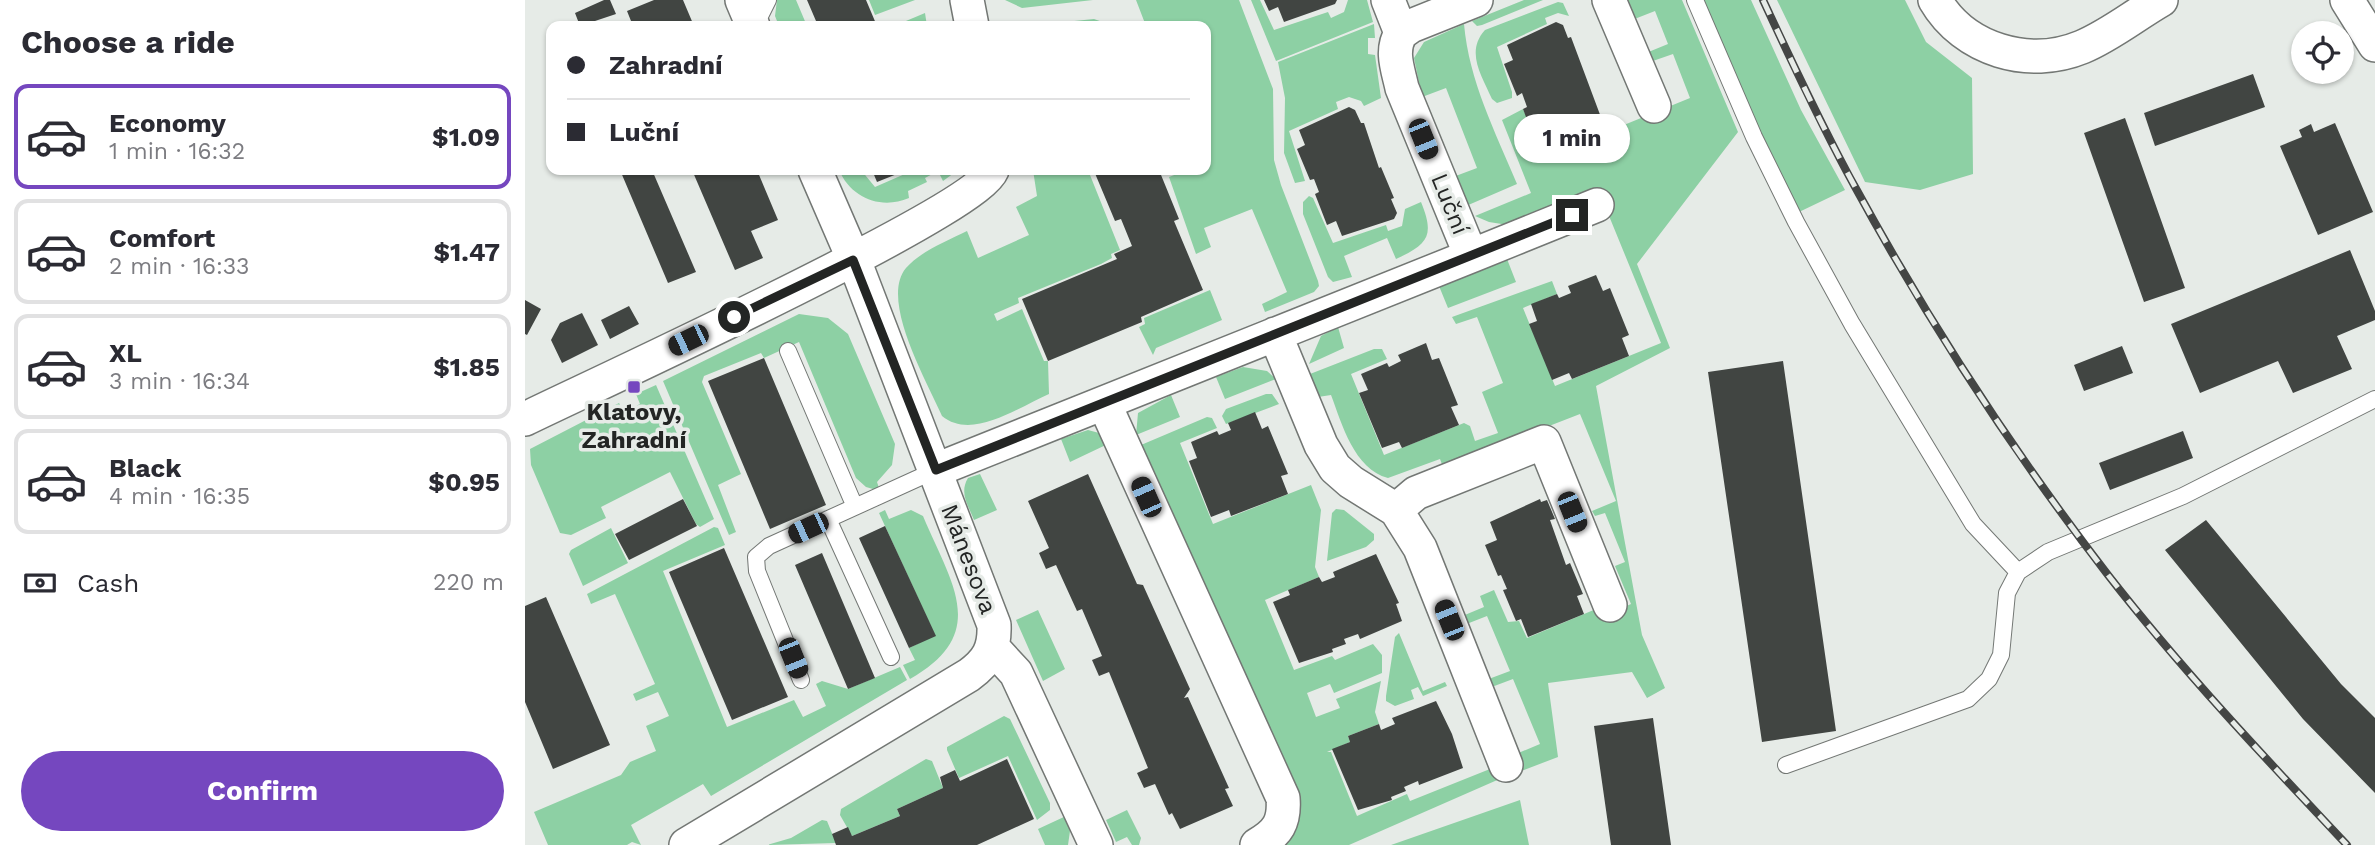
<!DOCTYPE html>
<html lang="en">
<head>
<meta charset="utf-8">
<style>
	:root { --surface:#fff; --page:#f7f7f7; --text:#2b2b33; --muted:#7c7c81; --line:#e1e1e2; --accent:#7547bf }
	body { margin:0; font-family:"Work Sans",sans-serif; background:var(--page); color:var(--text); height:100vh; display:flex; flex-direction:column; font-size:26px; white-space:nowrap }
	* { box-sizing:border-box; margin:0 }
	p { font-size:23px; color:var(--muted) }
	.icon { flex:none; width:38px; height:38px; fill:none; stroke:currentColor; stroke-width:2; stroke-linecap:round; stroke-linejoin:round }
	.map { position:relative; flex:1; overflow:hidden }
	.panel { display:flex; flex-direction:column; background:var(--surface); width:525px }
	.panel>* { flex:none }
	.banner { position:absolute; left:21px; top:21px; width:665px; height:154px; border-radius:14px; box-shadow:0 2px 5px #0004; display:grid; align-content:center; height:154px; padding:0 21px; background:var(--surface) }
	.controls { position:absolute; left:1766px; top:21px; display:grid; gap:14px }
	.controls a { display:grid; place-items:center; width:63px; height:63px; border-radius:50%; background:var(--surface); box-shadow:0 2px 5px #0004; font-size:35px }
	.end { position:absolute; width:32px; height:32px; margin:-16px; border:9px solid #232524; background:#fff; box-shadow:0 0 0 4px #fff }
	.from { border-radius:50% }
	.bubble { position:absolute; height:49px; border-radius:24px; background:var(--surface); box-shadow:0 2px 5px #0004; font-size:23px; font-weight:700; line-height:49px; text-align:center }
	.car { position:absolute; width:21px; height:42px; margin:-21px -10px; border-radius:9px; box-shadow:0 0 5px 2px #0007; background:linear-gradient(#222 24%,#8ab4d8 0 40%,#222 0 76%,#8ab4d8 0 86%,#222 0) }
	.banner b { display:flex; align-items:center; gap:24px; height:66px; font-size:26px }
	.banner b+b { border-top:2px solid var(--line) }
	.banner i { width:18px; height:18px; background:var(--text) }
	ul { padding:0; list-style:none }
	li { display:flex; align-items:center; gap:21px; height:105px; margin:0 14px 10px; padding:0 7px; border:4px solid var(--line); border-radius:14px }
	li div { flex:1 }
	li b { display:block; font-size:26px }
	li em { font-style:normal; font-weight:700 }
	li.active { border-color:var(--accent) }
	li>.icon { width:63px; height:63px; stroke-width:1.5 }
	h2 { padding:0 21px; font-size:32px; line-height:84px }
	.pay { display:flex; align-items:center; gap:18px; height:77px; padding:0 21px; font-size:26px }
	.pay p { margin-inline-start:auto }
	.primary-button { display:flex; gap:14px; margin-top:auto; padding:14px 21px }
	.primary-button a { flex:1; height:80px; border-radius:42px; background:var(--accent); color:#fff; font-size:28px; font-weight:700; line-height:80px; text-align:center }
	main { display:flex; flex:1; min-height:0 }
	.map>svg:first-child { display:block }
	.green { fill:#8dd0a4 }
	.building { fill:#414542 }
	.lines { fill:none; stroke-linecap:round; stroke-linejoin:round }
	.lane-casing { stroke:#737774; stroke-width:18 }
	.street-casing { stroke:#737774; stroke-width:36 }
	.lane { stroke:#fff; stroke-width:16 }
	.street { stroke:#fff; stroke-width:33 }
	.rail-casing { stroke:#444645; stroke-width:8 }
	.rail { stroke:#e6ebe7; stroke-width:5; stroke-dasharray:16; stroke-linecap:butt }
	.route { stroke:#232524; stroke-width:9 }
	.poi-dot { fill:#7547bf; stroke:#e6ebe7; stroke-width:2.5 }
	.labels { text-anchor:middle; stroke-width:7; stroke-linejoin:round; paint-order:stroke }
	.street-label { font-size:24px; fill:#232524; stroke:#e6ebe7 }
	.poi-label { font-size:24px; font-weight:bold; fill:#232524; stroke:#e6ebe7 }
</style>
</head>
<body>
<main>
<section class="panel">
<h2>Choose a ride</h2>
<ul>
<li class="active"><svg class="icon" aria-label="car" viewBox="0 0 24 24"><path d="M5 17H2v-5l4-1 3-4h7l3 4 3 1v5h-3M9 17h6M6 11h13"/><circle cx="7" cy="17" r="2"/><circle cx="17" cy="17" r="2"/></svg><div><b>Economy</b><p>1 min · 16:32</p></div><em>$1.09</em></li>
<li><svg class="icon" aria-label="car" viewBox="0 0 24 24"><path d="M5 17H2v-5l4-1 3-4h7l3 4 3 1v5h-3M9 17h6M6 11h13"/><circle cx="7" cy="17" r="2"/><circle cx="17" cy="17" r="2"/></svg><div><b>Comfort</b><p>2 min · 16:33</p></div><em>$1.47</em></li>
<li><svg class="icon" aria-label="car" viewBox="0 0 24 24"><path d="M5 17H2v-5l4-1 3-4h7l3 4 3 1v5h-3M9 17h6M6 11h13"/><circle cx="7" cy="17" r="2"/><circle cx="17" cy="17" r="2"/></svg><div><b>XL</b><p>3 min · 16:34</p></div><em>$1.85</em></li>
<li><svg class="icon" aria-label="car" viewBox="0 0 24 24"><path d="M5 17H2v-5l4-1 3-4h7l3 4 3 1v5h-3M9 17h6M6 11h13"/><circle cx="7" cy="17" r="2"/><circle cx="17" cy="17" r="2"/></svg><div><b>Black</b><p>4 min · 16:35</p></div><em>$0.95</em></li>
</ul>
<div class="pay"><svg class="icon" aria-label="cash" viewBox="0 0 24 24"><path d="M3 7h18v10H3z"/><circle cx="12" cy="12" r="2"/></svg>Cash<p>220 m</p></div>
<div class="primary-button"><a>Confirm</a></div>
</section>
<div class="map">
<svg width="1850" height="845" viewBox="0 0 1850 845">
	<rect width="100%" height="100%" fill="#e6ebe7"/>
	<path class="green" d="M252,0h19l11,26h-28l-4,-10z
		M344,0h46l-40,15z
		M480,0h88l-71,8z
		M611,0h103l34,89 1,71 7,25 37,96 1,5 -5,6 -49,20 -3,-8 25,-12 -35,-83 -48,19 7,19 -15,7 -27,-77 18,-7h19v-144h-60z
		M726,0h9l14,30 54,-18 3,6 13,-6 4,-12h19l6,22 -97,39z
		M999,0h19l-61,25 -5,1 -5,-5z
		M1099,0h58l56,132 -101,132 33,84 -74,38 46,249 23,53 -18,10 -15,-26 -84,11 10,74 -63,24 -146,64h-70l9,-10 -147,-390 66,-28 5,1 5,10 -37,15 33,81 98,-39 10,25 -6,57 4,10 -54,23 29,70 38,-14 3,4 38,-16 9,11v18l-48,20 -4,-9 -23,9 9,24 24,-9 -4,-9 45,-18 -6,31 4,12 -31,12 2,6 -23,10h4l26,64 50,-22 3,7 80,-32 3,5 27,-11 -4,-9 24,-10 -27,-65 -24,9 -3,-8 24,-9 -23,-55 -23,9 -4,-8 24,-10 -4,-11 14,-6 14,32 11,-1 8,17 69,-29 8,7 27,-12 -16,-38 10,-4 -20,-49 -10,3 -3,-5 24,-10 -36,-87 -137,53 -3,-8 -52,19c-34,-9 -46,-54 -57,-83l-13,2 -8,-23 64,-25h8l5,10 -36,15 33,81 80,-32 6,3 5,15 23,-8 -16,-41 21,-9 -26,-66 -21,7 -4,-7 100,-36 5,13 -34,14 32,78 106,-43 -63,-154 -90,36 -19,-3 -14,-6 56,-23 -29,-73 21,-11 20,45 59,-20 3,-6 14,-1 71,-29 -17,-44 -23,8 -4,-9 22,-9 -13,-33 -23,9z
		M1179,0h47l50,110 44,80 -46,22 -52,-109z
		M1252,0h128l21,42 46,36 1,96 -53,16 -55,-8z
		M1033,2l5,1 6,13 -11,-3 -13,5 2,6 -50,23 15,45v6l-15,5 -5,-4c-10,-23 -27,-47 -7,-69z
		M400,13l2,13h-33z
		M569,19l20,7h-73l4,-2z
		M849,24l1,14h-7v16l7,1 6,43 -17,8 -3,-5 -12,-4 -13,5 2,7 -49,22 16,50 -10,2 -11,-30 1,-55 -7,-36z
		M939,24c5,57 31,107 53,160l-51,22 -13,-29 24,-9 -31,-80 -24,9 -8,-39 10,-16z
		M314,170h22l14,17 39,-17h39l1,3 -11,8 -5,-10 -13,7 2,4 -19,9 1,7c-28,12 -58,0 -70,-28z
		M508,170h55l32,80 -9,4 1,4 -11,6 -83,34 1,5 -25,11 3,7 25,-12 22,52h4l1,33c-30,13 -77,47 -107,22 -14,-33 -63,-116 -36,-148 15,-17 41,-27 61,-37l11,27 51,-23 -13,-28 21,-11z
		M784,196l4,2 20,45 53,-18 2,6 14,-5 3,-17 16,-7c14,34 7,42 -25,57l-9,-21 -43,18 8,21 -19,5 -5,-5 -25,-63v-12z
		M982,259l9,23 -68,26 -9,-22z
		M685,290l12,30 -66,28 -3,7 -14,-28 6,-3 -1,-6z
		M274,314l29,4 20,16 47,110 -3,21 -15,17 3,9 -14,-4 -10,-9 -57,-136 -35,16 -3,-5 -57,23 -2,6 39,92 -23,11 18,47 -7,3 -66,-154z
		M813,327l6,21 -35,16 12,-28z
		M718,367l24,4 9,8 -51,20 -9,-22z
		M131,385l58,134 -14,8 -4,-3 -26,-52 -69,35 5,11 -35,17 -11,-2 -29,-68 -1,-16 89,-46 5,9 16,-8 -4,-10z
		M741,394h6l7,10 -53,20 -4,-8 4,-7z
		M646,395l9,22 -44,18 2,-22z
		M563,430l11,3 11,10 -40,19 -9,-23z
		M455,474l17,36 -23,10c-6,-15 -15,-27 -6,-42z
		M811,509l8,1 30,24v6l-8,7 -39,14 5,-48z
		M360,510l4,9 22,-9 12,6c28,67 68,117 -13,163l-7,-14 12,-5 -6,-12 26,-13 -56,-122z
		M189,527l4,1 7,17 -62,26 64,156 67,-27 9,17 23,-11 -10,-22 6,-3 26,8 52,-22 7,13 -196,116 -8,-12 -72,41 10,20 -9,-3 -5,3h-79l-14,-33 87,-37 9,-13 26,-11 -10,-25 23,-10 -11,-24 -22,9 -3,-7 22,-10 -40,-90 -24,10 -4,-10z
		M86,528l17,35 -45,23 -14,-32 2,-4z
		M513,610l27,59 -22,12 -27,-61z
		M874,633l24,58 22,-9 2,4 -24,10 -5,-9 -7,3 3,9 -19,7 -9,-5v-5l9,-59z
		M479,716l6,3 40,84v7l-13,10 -29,-64 -49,22 -12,-28v-3z
		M401,759l6,2 11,27 -46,21 3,7 -48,20 -12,-21 1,-6z
		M995,800l9,45h-138z
		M602,810l14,28 -2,7h-7l-5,-8 -11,5 -10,-22z
		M541,816l4,15 -2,14h-23l-7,-16z
		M297,820l5,1 9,22 -69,2 24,-7z"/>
	<path class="building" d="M79,0h6l6,14 -36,12 -5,-13z
		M129,0h29l11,26h-61l-6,-15z
		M282,0h59l11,26h-65l-2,-3 6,-2z
		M739,0h73l-2,4 -51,18 -6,-15 -9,4z
		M1031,22l7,3 5,13 3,-1 34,91 -3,6 -52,17 -6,-14 -9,4 -12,-32 4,-2 -5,-14 -5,3 -13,-32 9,-4 -6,-15z
		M1728,74l12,33 -110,39 -11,-33z
		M824,107l6,3 6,13h3l15,45 2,-1 13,31 -3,1 6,14 -3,6 -52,17 -6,-15 -9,4 -12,-31 4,-2 -5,-13 -4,1 -13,-31 8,-4 -6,-15z
		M1600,118l60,170 -41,14 -60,-169z
		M1810,123l38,89 -55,23 -38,-89 22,-9 -3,-7 12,-6 3,8z
		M95,170h32l44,102 -28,11z
		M167,170h65l21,50 -27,11 12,27 -28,12z
		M347,170h35l-30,12z
		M634,170l20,49 -5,2 29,69 -62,27 1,5 -94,39 -26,-62 95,-40 -3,-5 18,-8 -11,-27 -6,2 -21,-50z
		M1825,250l25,61v9l-38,16 15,33 -59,24 -15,-32 -78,32 -29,-69z
		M1071,275l7,16 7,-3 19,47 -7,3 7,18 -57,23 -3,-6 -17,7 -23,-56 8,-3 -6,-17 26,-10 2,4 12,-5 -3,-7z
		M0,300l16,9 -14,26 -2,-1z
		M104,306l10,18 -29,15 -9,-19z
		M57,313l16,32 -36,18 -11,-23 9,-17z
		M901,343l6,17 7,-2 19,47 -7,2 8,18 -57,23 -3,-6 -17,6 -23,-55 9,-3 -7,-16 26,-11 2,4 12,-6 -3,-6z
		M1597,346l11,27 -49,18 -10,-26z
		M239,358l62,147 -56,24 -62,-148z
		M1258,361l53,370 -74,11 -54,-370z
		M730,412l7,17 6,-3 20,48 -7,2 7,18 -57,22 -2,-6 -18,7 -22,-56 8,-3 -6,-16 26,-11 2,4 12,-5 -3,-7z
		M1658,431l10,27 -83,32 -11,-27z
		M563,474l49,110 6,1 47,104 -6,9 4,-1 41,91 -4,1 8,17 -53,23 -8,-16 -3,2 -14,-31 -11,4 -7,-15 11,-5 -39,-96 -10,4 -7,-16 10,-4 -20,-47 -5,2 -21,-46 -10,4 -7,-16 10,-5 -21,-47z
		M158,499l14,27 -68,34 -14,-26z
		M1015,499l1,3 6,-2 8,19 -5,1 16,45 4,-2 13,31 -6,2 7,18 -56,23 -7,-18 -5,2 -13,-31 4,-1 -6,-14 -3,1 -13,-31 12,-5 -7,-18z
		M1681,520l135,164 34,34v75l-72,-74 -138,-169z
		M360,526l51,110 -27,12 -50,-110z
		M199,548l64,149 -56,23 -63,-148z
		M297,553l53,125 -27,11 -53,-124z
		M851,554l23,49 -3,1 6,17 -42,18 -2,-5 -14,5 2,5 -14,5 1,3 -34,11 -26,-61 17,-7 -2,-5 31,-13 3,5 13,-5 -2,-5z
		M21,597l64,148 -57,24 -28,-67v-96z
		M911,701l16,33 11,34 -44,17 -1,-4 -14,6 2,4 -15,6 1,3 -34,10 -26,-61 18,-7 -2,-6 31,-12 2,6 14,-6 -3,-6z
		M1128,718l18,127h-60l-17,-119z
		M482,759l27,60 -57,26h-141l-4,-11 16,-7 4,9 48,-20 -3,-7 46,-21 -3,-11 15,-7 5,11z"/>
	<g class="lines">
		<g class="lane-casing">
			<path id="lane" d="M1170,0l59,137 42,85 56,102 121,200 45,48
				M230,26l13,-26
				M263,351l67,156
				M303,519l63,138
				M276,680l-44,-109 -1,-14 13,-11 167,-76
				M1261,765l182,-66 21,-20 12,-24 6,-62 11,-21 30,-20 135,-56 192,-97"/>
		</g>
		<g class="street-casing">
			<path id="street" d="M217,0l11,26
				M442,0l5,26
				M1084,0l45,106
				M1410,0c29,50 94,69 147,47 27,-11 53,-32 79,-47
				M1822,0l28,45
				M876,33l10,-7 65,-26
				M946,256l126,-51
				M750,334l46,111 14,23 16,14 45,28 24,38 86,217
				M579,403l179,395c2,24 -5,35 -26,47
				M0,419c65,-32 450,-207 467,-249
				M411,470l535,-214 -69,-168c-4,-19 -12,-37 -1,-55l-13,-33
				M871,510l20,-17 128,-51 66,163
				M468,648l23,25 80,172
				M161,845l283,-170c19,-14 26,-26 25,-50l-140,-365 -39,-90"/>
		</g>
		<use href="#lane" class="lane"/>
		<use href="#street" class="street"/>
		<g class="rail-casing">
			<path id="rail" d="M1238,0c29,62 58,125 91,185 74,136 160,268 254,390 74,95 157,183 239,270"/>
		</g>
		<use href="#rail" class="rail"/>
	</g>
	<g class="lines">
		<path class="route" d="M209,317l119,-57 83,210 636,-255"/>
	</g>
	<rect class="poi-dot" x="102" y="380" width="14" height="14" rx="3.5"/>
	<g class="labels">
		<g class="street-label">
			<text transform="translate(925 204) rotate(68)" y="8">Luční</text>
			<text transform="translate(444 559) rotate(69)" y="8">Mánesova</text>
		</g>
		<g class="poi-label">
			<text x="109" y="420">Klatovy,<tspan x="109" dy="28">Zahradní</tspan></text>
		</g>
	</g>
</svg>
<div class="controls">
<a><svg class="icon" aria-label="locate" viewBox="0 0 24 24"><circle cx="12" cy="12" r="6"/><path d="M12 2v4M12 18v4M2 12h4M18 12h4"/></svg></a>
</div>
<i class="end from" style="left:209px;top:317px"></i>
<i class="end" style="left:1047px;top:215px"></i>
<div class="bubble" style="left:989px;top:114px;width:116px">1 min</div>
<i class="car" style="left:898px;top:139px;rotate:158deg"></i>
<i class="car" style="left:163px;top:340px;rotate:244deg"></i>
<i class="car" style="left:621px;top:497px;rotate:336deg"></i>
<i class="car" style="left:1047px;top:512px;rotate:158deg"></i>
<i class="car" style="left:283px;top:528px;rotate:245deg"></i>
<i class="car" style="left:924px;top:620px;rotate:338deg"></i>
<i class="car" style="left:268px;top:658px;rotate:158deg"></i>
<div class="banner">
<b><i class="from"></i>Zahradní</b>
<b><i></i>Luční</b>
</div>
</div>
</main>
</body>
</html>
